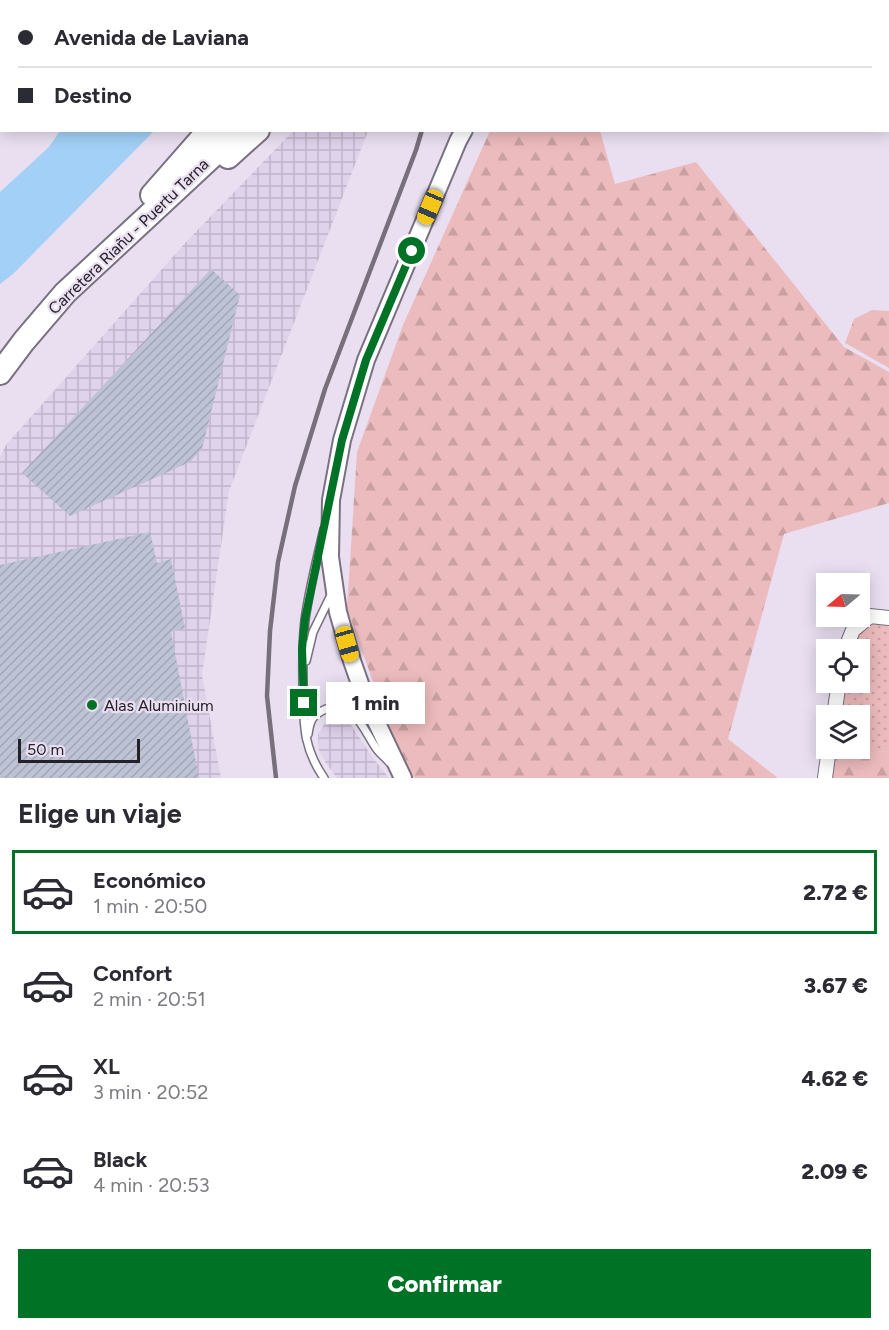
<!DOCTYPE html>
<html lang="es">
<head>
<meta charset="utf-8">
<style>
	:root { --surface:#fff; --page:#f2f2f3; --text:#2b2b33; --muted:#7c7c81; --line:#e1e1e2; --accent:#007226 }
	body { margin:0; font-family:Figtree,sans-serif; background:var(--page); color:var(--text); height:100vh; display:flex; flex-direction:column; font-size:22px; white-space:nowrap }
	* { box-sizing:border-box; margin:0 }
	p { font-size:20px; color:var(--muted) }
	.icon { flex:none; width:33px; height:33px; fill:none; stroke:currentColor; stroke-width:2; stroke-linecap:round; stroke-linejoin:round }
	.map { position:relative; height:778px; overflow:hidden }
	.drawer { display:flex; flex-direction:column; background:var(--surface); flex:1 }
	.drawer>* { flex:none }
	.guide { position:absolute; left:0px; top:0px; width:890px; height:132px; box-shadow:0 3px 15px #0003; display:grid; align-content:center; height:132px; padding:0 18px; background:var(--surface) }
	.needle { width:39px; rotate:251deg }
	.buttons { position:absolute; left:816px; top:573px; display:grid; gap:12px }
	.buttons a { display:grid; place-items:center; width:54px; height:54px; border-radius:0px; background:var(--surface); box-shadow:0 3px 15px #0003; font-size:30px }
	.scale { position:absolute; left:18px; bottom:15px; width:122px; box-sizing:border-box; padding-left:6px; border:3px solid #252128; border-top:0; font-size:16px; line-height:21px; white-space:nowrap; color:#252128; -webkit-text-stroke:4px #e9dff1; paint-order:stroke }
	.end { position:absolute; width:27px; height:27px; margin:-14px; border:8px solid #007226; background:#fff; box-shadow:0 0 0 3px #fff }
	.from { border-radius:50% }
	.bubble { position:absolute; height:42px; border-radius:0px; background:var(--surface); box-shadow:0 3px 15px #0003; font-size:20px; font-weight:800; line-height:42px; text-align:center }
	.car { position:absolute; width:18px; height:36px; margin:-18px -9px; border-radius:8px; box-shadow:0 0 4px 2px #0007; background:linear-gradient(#f5c518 24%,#345 0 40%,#f5c518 0 76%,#345 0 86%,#f5c518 0) }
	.guide b { display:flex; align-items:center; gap:21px; height:57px; font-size:22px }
	.guide b+b { border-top:2px solid var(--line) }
	.guide i { width:15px; height:15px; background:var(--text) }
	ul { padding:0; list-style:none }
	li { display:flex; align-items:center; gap:18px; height:84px; margin:0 12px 9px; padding:0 6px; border:3px solid transparent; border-radius:0px }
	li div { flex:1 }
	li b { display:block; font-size:22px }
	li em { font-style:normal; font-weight:800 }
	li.on { border-color:var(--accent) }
	li>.icon { width:54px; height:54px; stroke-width:1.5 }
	h2 { padding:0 18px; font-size:27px; line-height:72px }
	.cta { display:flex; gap:12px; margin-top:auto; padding:12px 18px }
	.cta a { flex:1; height:69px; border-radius:0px; background:var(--accent); color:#fff; font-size:24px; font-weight:800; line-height:69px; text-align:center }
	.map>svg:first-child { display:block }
	.industrial { fill:url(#industrial-grid) }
	.green { fill:url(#green-dots) }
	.forest { fill:url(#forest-firs) }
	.water { fill:#a2d0f6 }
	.building { fill:url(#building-hatch) }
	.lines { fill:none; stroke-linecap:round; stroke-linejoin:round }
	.service-casing { stroke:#797080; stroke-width:10 }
	.minor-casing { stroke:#797080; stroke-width:16 }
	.tertiary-casing { stroke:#797080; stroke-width:20 }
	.primary-casing { stroke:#797080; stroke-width:26 }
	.path { stroke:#99929f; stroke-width:3; stroke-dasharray:4.5 4.5; stroke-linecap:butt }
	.service { stroke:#fff; stroke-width:7 }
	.minor { stroke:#fff; stroke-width:14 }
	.tertiary { stroke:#fff; stroke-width:16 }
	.primary { stroke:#fff; stroke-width:22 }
	.rail { stroke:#77707c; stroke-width:4.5 }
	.route { stroke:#007226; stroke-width:8 }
	.poi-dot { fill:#007226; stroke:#e9dff1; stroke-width:2 }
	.labels { text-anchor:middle; stroke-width:4.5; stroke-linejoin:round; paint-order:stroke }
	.street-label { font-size:16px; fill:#252128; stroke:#e9dff1 }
	.poi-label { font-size:16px; fill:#252128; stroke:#e9dff1; text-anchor:start }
</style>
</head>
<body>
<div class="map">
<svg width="889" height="778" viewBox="0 0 889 778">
	<defs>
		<pattern id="industrial-grid" width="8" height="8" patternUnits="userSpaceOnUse" patternTransform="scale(1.5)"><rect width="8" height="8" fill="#dfd2eb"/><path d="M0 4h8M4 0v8" fill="none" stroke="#bfb4ca"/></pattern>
		<pattern id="green-dots" width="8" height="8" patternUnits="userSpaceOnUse" patternTransform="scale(1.5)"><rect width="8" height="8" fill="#ecbbbd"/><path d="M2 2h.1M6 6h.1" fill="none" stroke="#caa0a2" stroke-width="1.8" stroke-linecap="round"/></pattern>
		<pattern id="forest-firs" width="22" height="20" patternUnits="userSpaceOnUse" patternTransform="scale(1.5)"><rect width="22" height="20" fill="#ecbbbd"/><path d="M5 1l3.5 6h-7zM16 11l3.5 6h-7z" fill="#caa0a2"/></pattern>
		<pattern id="building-hatch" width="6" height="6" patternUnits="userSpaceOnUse" patternTransform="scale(1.5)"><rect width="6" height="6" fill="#bec2d5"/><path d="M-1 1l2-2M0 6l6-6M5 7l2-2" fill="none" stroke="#a3a6b7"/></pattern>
	</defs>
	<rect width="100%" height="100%" fill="#e9dff1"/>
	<path class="industrial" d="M293,131h75l-139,360 -27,184 19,103h-221v-321l6,-12 180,-203z
		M336,719l13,3 24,36 16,20h-52l-11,-15 -7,-13 -1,-15 6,-11z"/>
	<path class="green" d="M875,621l9,2 5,4v124l-55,5 2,-7 24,-1v-32l-17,-1 3,-32 14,-1v-32l-9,-1c6,-11 12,-21 24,-28z"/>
	<path class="forest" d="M490,131h110l15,53 81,-22 148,185 45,25v131l-105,31 -56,205 50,39h-364l-20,-38 -47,-131 10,-157 46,-127z
		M872,310l17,1v57l-44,-25 9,-24z
		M889,751v27h-57l2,-22z"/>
	<path class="water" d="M60,131h94l-141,143 -13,10v-92l49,-45z"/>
	<path class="building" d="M211,269l29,26 -38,154 -12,13 -120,54 -48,-43z
		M150,532l7,31 14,-4 14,69 -14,4 28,146h-199v-213z"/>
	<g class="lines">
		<g class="service-casing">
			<path id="service" d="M306,661l7,-29 19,-39
				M308,734c2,-14 4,-19 18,-25 27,-12 38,22 50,39 3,5 9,9 13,14
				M324,778c-20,-29 -20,-50 -21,-84 0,-25 -1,-49 2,-74 4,-30 12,-61 19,-91"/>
		</g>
		<g class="minor-casing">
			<path id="minor" d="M841,2l1,-2
				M888,77l1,1
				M845,650l8,-20 17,-14 19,2
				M834,716l5,-34
				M825,778l4,-30"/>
		</g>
		<g class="tertiary-casing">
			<path id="tertiary" d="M531,2l1,-2
				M403,778l-38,-80 -13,-37 -14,-49 -8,-55 1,-57 11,-60 24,-80 92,-219 6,-11"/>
		</g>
		<g class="primary-casing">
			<path id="primary" d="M297,2v-2
				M332,2l1,-2
				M364,2l1,-2
				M228,157l30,-27
				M152,195l57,-65
				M0,373l24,-32 41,-48 154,-143 17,-20"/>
		</g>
		<path class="path" d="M100,2l2,-2
			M0,108l2,-1"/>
		<use href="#service" class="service"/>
		<use href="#minor" class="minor"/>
		<use href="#tertiary" class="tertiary"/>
		<use href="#primary" class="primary"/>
		<path class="rail" d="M452,2v-2
			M276,778l-9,-82 3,-65 8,-69 17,-76 30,-97 91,-239 6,-20"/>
	</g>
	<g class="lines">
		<path class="route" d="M304,703l-2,-54 3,-30 37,-179 24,-80 46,-109"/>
	</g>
	<circle class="poi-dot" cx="92" cy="705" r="6"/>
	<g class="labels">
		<g class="street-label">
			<text transform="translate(128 236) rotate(-44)" y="6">Carretera Riañu - Puertu Tarna</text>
		</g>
		<g class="poi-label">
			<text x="104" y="711">Alas Aluminium</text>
		</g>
	</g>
</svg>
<div class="buttons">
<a><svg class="needle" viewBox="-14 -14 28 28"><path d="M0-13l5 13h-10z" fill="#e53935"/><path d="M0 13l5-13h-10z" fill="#7c7c81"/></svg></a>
<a><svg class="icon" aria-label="locate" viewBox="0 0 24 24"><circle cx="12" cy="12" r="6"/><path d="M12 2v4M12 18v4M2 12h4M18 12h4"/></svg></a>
<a><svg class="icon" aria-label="layers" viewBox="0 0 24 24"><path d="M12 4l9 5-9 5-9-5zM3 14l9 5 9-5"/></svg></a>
</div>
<div class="scale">50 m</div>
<i class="end from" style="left:412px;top:251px"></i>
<i class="end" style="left:304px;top:703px"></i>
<div class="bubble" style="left:326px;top:682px;width:99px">1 min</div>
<i class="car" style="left:430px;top:207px;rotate:203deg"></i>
<i class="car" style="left:347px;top:644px;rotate:164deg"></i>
<div class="guide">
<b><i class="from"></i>Avenida de Laviana</b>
<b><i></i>Destino</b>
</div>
</div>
<section class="drawer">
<h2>Elige un viaje</h2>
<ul>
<li class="on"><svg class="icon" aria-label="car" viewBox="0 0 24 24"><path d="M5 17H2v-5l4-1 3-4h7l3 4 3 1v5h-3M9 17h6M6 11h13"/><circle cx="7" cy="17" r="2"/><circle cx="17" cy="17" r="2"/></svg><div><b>Económico</b><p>1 min · 20:50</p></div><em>2.72 €</em></li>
<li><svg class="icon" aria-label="car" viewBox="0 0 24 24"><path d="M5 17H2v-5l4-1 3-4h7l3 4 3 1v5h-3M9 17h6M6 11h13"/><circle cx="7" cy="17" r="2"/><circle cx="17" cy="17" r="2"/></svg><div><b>Confort</b><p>2 min · 20:51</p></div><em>3.67 €</em></li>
<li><svg class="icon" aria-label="car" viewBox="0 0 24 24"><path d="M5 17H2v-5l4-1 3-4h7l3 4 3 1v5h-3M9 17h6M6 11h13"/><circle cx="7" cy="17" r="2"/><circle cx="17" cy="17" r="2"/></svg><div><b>XL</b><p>3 min · 20:52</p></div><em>4.62 €</em></li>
<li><svg class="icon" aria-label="car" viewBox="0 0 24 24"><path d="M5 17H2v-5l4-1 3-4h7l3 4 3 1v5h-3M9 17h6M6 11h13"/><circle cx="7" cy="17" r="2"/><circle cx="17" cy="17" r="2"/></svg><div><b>Black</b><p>4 min · 20:53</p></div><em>2.09 €</em></li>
</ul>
<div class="cta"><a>Confirmar</a></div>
</section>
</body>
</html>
